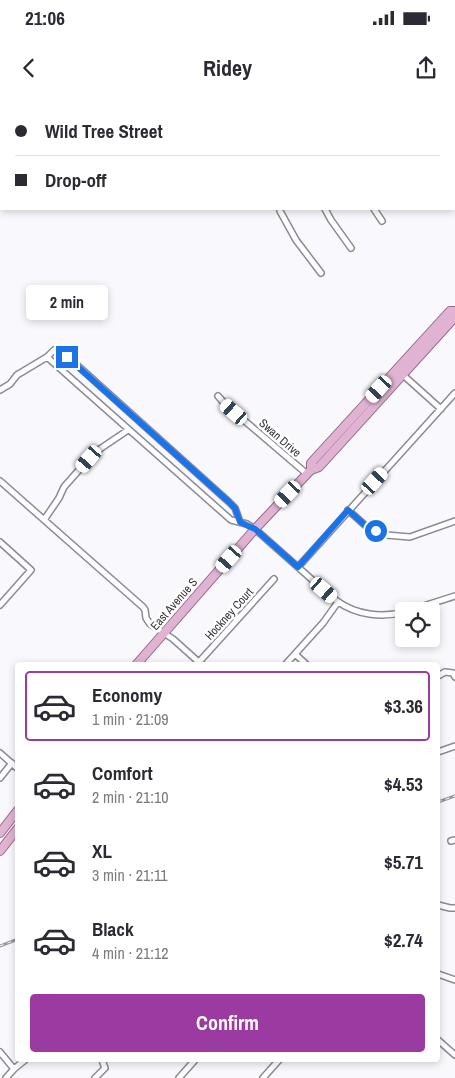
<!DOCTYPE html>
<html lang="en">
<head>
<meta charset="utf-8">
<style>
	:root { --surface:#fff; --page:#f2f2f3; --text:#2b2b33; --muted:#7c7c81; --line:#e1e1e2; --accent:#9b3aa1 }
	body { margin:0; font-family:"Archivo Narrow",sans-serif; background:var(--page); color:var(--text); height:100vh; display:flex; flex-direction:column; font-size:19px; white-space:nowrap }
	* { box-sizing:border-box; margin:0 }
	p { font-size:16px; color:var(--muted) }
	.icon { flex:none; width:28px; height:28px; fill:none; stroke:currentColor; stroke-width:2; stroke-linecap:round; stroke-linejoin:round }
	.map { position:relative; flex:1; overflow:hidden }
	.details { position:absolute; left:15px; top:562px; width:425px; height:400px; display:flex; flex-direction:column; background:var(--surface); border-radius:5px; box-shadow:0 2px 8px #0003 }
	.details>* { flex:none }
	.guide { position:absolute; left:0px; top:0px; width:455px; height:110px; box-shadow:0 2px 8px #0003; display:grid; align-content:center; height:110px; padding:0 15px; background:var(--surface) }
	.tools { position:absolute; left:395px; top:502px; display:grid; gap:10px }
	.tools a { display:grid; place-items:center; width:45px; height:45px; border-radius:5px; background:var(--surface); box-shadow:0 2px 8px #0003; font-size:25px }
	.end { position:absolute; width:22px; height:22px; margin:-11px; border:6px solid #1a73e8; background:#fff; box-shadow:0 0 0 2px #fff }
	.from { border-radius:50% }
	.bubble { position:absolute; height:35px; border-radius:5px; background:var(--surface); box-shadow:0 2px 8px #0003; font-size:16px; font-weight:700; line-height:35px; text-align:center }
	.car { position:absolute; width:15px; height:30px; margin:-15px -8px; border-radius:6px; box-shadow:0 0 4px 1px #0007; background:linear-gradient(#fff 24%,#345 0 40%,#fff 0 76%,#345 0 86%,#fff 0) }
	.guide b { display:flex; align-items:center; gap:18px; height:48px; font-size:19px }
	.guide b+b { border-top:1px solid var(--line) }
	.guide i { width:12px; height:12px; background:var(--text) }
	ul { padding:9px 0 0; list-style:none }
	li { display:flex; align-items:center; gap:15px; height:70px; margin:0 10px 8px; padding:0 5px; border:2px solid transparent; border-radius:5px }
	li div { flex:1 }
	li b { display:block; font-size:19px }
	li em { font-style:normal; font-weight:700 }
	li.active { border-color:var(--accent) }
	li>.icon { width:45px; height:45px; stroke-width:1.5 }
	.cta { display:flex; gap:10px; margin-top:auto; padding:10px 15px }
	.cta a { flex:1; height:58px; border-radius:5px; background:var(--accent); color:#fff; font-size:20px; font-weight:700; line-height:58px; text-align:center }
	.status { display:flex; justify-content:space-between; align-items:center; height:35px; padding:0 25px; background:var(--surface); direction:ltr }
	.status svg { height:14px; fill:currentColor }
	header { display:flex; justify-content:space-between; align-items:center; height:65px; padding:0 15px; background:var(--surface); font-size:22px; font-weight:700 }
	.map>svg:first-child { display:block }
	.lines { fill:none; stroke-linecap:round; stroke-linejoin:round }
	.street-casing { stroke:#8b8b96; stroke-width:8 }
	.primary-casing { stroke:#98678c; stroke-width:10 }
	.street { stroke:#fff; stroke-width:5 }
	.primary { stroke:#e0b3d3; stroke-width:8 }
	.rail-casing { stroke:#96969b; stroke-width:3 }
	.rail { stroke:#fff; stroke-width:1; stroke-dasharray:4; stroke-linecap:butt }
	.route { stroke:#1a73e8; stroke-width:6 }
	.labels { text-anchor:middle; stroke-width:5; stroke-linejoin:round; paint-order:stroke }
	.street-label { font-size:12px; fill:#38383d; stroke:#fff }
</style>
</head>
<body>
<div class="status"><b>21:06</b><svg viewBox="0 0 49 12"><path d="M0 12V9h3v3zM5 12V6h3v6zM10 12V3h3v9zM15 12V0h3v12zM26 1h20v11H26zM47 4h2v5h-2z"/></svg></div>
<header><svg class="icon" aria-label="back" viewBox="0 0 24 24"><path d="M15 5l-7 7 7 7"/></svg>Ridey<svg class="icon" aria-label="share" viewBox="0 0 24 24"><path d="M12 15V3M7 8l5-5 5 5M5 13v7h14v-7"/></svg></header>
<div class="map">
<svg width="455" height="978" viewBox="0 0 455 978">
	<rect width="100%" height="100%" fill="#f8f8fd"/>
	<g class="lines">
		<g class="street-casing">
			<path id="street" d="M325,109l6,11 20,28
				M374,109l8,12
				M280,111l16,29 25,33
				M47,257l7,-7 4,-2 171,154 6,6 5,14
				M402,274l39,35
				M0,290l10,-6 7,-9 30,-18 184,163 16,4 8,5c18,16 35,31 53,47 9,8 19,18 29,25 19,14 45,17 67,11
				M218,296l7,8 82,70
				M0,381l143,126 2,3 1,8 4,6 23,15 29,26
				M348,410l19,17 19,8 24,2 45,-16
				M44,420l15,-22 5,-11 30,-34 34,-23
				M0,442l31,28 -31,35
				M298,467l157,-174
				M408,511l47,-15
				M295,554l12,11
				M199,562l75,-83
				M285,565l38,-42 15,-21
				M438,576l7,-4 8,1 2,4
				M438,652l17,-6
				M0,653l18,16
				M0,678l12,-15
				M451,741l4,-1
				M438,805l12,3h5
				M438,874l17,6
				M438,940l17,15
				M0,952l14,17
				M6,978l8,-9 11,-9
				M95,978l10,-10 -3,-8
				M179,978l16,-18
				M263,978l16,-18"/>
		</g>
		<g class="primary-casing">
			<path id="primary" d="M311,370v-7l139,-152h5
				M136,565l119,-136 52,-55 4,-4 8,-3 136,-150v-3
				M0,733l18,-23
				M0,751l18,-23"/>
		</g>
		<use href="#street" class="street"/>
		<use href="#primary" class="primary"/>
		<g class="rail-casing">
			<path id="rail" d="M438,702l17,-6
				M0,846l18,-7"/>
		</g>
		<use href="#rail" class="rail"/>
	</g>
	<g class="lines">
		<path class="route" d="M67,257l162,145 6,6 5,14 15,7 43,38 50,-57 19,17 9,4"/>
	</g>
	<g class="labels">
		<g class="street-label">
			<text transform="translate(280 338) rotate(41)" y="4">Swan Drive</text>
			<text transform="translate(174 504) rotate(-49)" y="4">East Avenue S</text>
			<text transform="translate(229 514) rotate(-48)" y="4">Hockney Court</text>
		</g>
	</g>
</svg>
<div class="tools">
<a><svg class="icon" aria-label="locate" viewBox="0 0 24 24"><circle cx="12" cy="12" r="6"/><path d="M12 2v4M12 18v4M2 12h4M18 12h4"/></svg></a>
</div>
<i class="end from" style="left:376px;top:431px"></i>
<i class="end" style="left:67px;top:257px"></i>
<div class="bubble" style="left:26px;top:185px;width:82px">2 min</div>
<i class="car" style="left:379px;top:289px;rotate:222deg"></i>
<i class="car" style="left:234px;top:312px;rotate:311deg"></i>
<i class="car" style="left:89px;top:359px;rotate:221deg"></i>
<i class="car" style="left:375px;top:381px;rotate:42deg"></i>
<i class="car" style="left:288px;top:394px;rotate:223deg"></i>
<i class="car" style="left:229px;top:459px;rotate:221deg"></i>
<i class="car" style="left:324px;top:490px;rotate:131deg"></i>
<div class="guide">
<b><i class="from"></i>Wild Tree Street</b>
<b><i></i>Drop-off</b>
</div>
<section class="details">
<ul>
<li class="active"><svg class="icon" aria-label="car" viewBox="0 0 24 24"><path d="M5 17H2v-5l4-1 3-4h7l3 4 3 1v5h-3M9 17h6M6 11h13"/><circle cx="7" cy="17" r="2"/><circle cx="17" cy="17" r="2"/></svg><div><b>Economy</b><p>1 min · 21:09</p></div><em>$3.36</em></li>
<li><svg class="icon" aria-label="car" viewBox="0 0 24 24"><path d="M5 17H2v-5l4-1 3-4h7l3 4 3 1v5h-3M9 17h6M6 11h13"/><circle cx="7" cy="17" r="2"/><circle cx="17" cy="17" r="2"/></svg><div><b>Comfort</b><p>2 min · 21:10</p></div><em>$4.53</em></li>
<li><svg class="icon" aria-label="car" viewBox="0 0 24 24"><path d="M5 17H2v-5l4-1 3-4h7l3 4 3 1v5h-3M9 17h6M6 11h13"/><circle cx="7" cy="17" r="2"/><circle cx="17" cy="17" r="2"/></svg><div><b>XL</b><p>3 min · 21:11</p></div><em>$5.71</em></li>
<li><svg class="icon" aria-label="car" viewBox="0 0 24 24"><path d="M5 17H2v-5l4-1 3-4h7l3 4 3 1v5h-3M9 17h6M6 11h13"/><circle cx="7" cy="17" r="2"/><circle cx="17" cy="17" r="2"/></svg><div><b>Black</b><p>4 min · 21:12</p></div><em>$2.74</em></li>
</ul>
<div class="cta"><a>Confirm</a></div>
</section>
</div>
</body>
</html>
